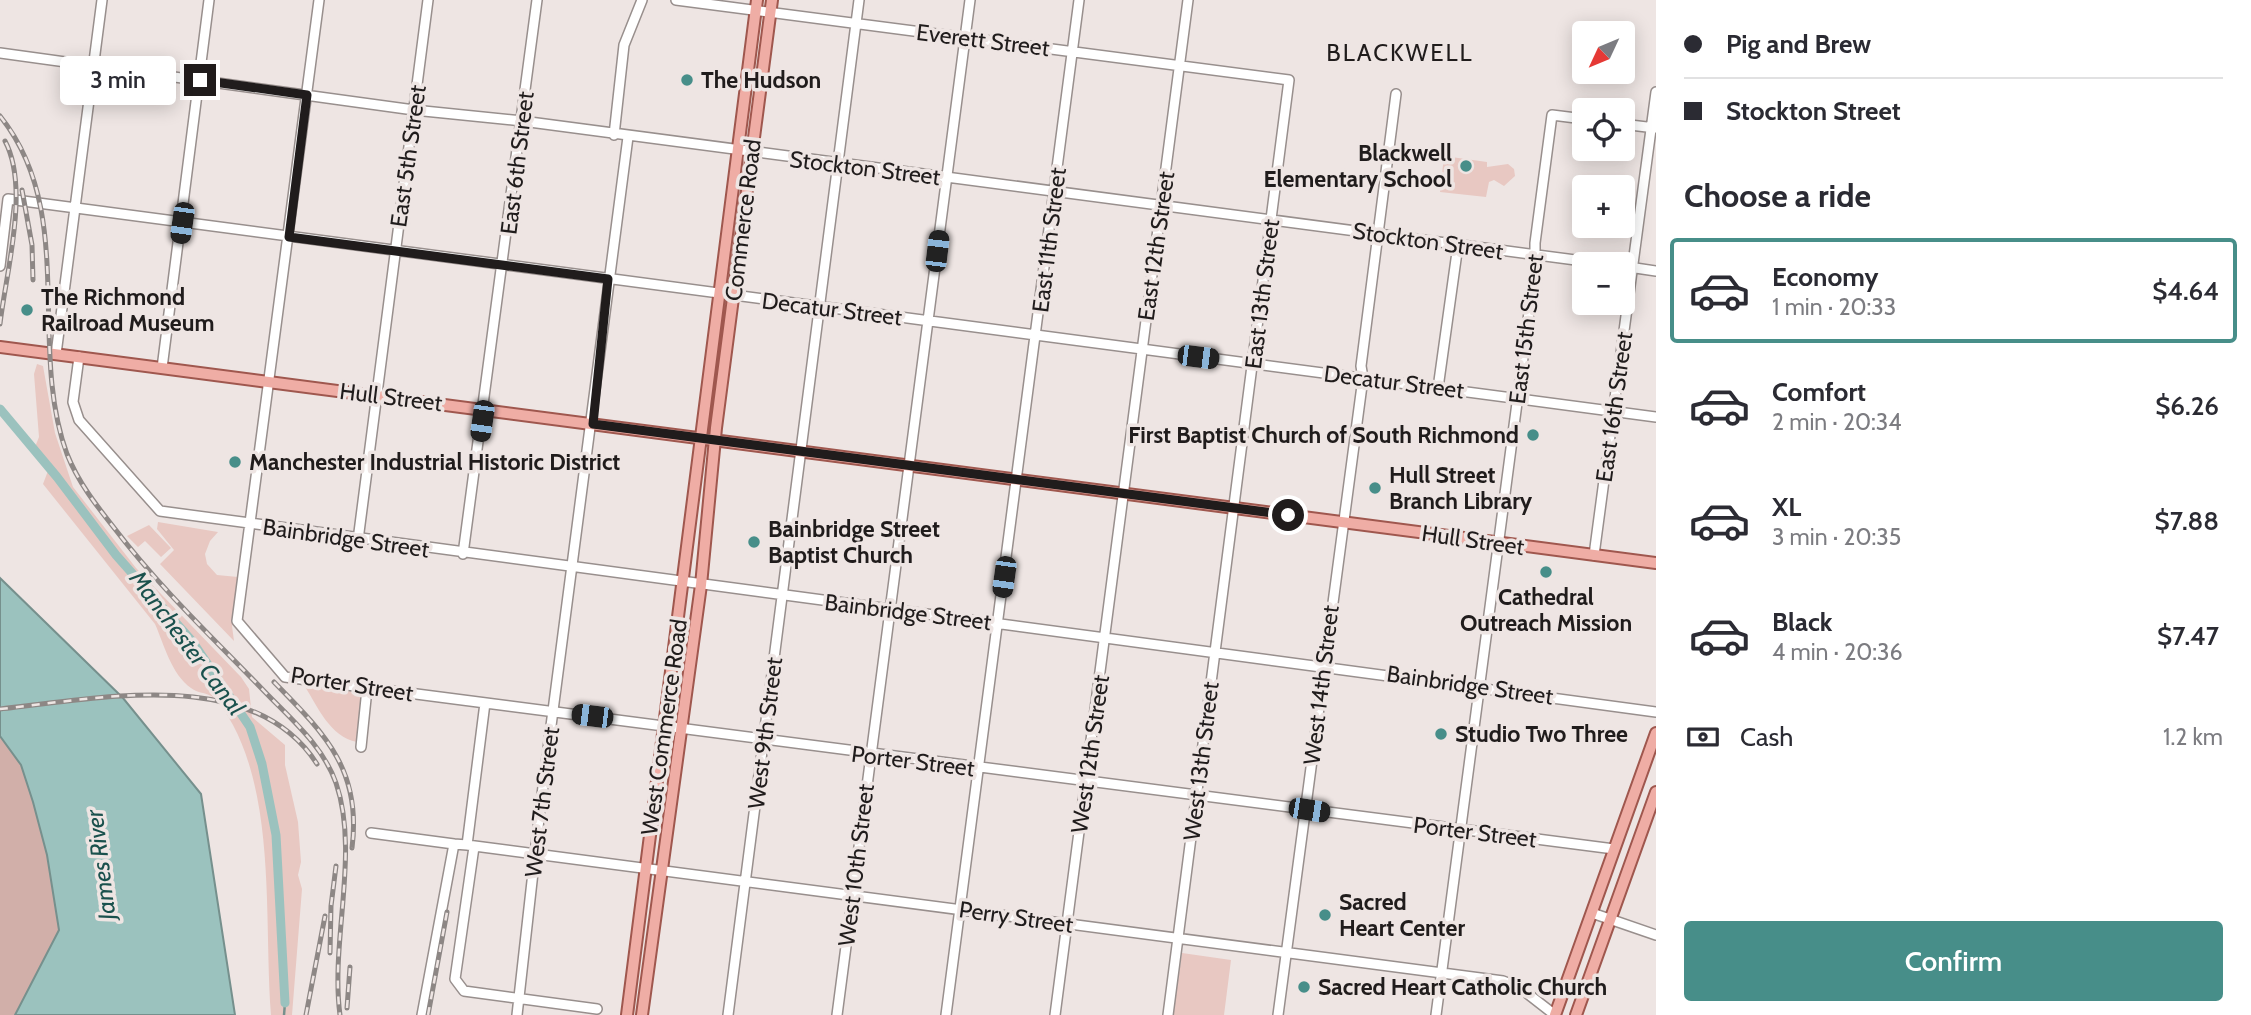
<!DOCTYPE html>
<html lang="en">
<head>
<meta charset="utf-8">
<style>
	:root { --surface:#fff; --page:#f2f2f3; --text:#2b2b33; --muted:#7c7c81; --line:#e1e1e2; --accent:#478e89 }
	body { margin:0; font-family:Cabin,sans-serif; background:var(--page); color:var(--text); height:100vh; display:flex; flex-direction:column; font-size:26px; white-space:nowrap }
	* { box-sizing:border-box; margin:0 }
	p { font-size:23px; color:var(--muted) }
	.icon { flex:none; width:38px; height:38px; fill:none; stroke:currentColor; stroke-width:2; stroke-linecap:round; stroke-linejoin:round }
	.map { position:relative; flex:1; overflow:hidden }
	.details { display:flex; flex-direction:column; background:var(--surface); width:595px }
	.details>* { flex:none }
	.top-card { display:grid; align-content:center; height:154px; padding:0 28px; background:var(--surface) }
	.needle { width:46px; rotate:226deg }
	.controls { position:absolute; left:1572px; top:21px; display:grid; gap:14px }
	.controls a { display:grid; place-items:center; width:63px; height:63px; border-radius:7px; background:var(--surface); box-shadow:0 4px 18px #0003; font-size:35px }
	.end { position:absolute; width:32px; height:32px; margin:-16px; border:9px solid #201c1c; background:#fff; box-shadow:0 0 0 4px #fff }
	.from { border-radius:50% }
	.bubble { position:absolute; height:49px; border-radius:7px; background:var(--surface); box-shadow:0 4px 18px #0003; font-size:23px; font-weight:600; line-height:49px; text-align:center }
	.car { position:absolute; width:21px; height:42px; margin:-21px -10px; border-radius:9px; box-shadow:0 0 5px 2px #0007; background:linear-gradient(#222 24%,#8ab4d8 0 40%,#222 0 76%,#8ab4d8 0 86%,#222 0) }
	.top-card b { display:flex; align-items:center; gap:24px; height:66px; font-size:26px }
	.top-card b+b { border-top:2px solid var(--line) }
	.top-card i { width:18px; height:18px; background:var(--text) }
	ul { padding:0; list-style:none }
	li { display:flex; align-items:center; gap:21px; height:105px; margin:0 14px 10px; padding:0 14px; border:4px solid transparent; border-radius:7px }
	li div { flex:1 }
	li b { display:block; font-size:26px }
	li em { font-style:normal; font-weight:600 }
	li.selected { border-color:var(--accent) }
	li>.icon { width:63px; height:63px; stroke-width:1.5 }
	h2 { padding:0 28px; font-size:32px; line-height:84px }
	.pay { display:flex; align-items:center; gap:18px; height:77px; padding:0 28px; font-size:26px }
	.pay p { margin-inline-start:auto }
	.action { display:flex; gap:14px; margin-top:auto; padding:14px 28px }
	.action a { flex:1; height:80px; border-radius:7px; background:var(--accent); color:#fff; font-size:28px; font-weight:600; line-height:80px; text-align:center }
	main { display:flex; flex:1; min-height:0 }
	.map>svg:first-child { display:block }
	.green { fill:#e8c8c2 }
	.forest { fill:#d1afa9 }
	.water { fill:#9bc2be; stroke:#76908d; stroke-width:2 }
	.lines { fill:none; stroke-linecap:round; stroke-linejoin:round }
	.stream { stroke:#76908d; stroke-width:2.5 }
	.canal { stroke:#9bc2be; stroke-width:9 }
	.minor-casing { stroke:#988f8d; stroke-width:12 }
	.major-casing { stroke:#9f574e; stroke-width:14 }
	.minor { stroke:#fff; stroke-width:9 }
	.major { stroke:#efada5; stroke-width:10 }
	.rail-casing { stroke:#8d8785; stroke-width:5 }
	.rail { stroke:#eee5e3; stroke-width:2.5; stroke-dasharray:8; stroke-linecap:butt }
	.route { stroke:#201c1c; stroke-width:9 }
	.poi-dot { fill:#478e89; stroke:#eee5e3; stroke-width:2.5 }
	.labels { text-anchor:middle; stroke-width:7; stroke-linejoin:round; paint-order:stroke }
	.street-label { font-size:23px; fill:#201c1c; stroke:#eee5e3 }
	.poi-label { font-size:23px; font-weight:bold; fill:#201c1c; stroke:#eee5e3; text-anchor:start }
	.neighbourhood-label { font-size:24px; letter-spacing:2px; fill:#201c1c; stroke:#eee5e3 }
	.water-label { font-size:24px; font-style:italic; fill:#1a514d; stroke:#eee5e3 }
</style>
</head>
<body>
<main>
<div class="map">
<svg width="1656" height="1015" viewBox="0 0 1656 1015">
	<rect width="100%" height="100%" fill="#eee5e3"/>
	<path class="green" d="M1444,156l43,6v5l21,-3 6,5 1,7 -11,10 -10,-6 -5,2 -3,15 -46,-5z
		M37,364l6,2 12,67 18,54 63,81 105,109 8,12 3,28 33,28v20l13,57 3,40 -3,13 4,14 -10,126h-21c-7,-90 5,-209 -38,-290 -5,-9 -13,-23 -22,-29 -7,-4 -14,-3 -20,-8 -20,-14 -27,-44 -36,-64l-112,-140 8,-21 -16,-16 4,-10 -5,-63z
		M158,522l60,10 -8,9 -5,13 2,10 10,11 21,2 -6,49 2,15 -74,-77 14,-14 -17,-21z
		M149,525l22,23 -10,9 -16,-16 -7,6 -11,-11z
		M304,685l58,8 -5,49c-27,-5 -39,-35 -53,-57z
		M1182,953l49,7 -7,55h-51z"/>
	<path class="forest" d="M0,736l21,29 12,37 14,53 12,75 -44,85h-15z"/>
	<path class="water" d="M0,578l123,120 78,96 34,221h-220l44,-85 -12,-75 -14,-53 -12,-37 -21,-29z"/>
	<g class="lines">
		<path class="stream" d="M284,1015l1,-12"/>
		<path class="canal" d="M0,409l57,68 59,78 76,86 58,86 12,37 14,71 9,168"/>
		<g class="minor-casing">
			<path id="minor" d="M319,0l-82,621 48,56 1329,172
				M676,0l613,80 -121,935
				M0,53l414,57 108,11 1084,143
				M1622,124l33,4
				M614,135l10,-90 18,-45
				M0,266l8,-67 1648,218
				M1622,266l34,5
				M56,354l46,-354
				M79,357l-6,45 6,18 81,91 1496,201
				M162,368l47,-368
				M1438,388l20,-143
				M358,540l70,-540
				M463,554l74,-554
				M1594,555l62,-463
				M361,747l6,-58
				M371,833l83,11
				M467,845l1036,136 16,6 36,28
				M474,847l-19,132 9,12 133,18
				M1592,913l64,22
				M422,1015l32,-171 13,1 18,-142
				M517,1015l23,-205 88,-673
				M728,1015l131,-1015
				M837,1015l133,-1015
				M946,1015l133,-1015
				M1055,1015l133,-1015
				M1278,1015l85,-637 -2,-12 35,-272
				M1436,1015l99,-748v-24l17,-128 32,4"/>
		</g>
		<g class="major-casing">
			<path id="major" d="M0,347l1656,216
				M627,1015l130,-1015
				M642,1015l59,-430 15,-157 56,-428
				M1555,1015l101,-282
				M1576,1015l80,-223"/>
		</g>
		<use href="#minor" class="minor"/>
		<use href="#major" class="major"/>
		<g class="rail-casing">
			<path id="rail" d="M0,116c78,97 27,229 67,338 11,28 29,51 48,75 45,59 99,110 150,163 27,28 58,54 71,91 24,70 -6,159 4,232
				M22,190l10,55 1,35
				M0,324c6,-52 30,-136 5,-183
				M274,682c51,52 88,88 78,166
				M0,709c98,-10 253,-45 317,55
				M330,953l1,-47 5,-40
				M347,1008l3,-41
				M306,1015l19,-99
				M428,1015l19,-103"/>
		</g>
		<use href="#rail" class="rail"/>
	</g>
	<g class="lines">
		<path class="route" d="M200,80l107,15 -18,142 319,42 -15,145 695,91"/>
	</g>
	<g class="poi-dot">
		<circle cx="687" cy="80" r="7"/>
		<circle cx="1466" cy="166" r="7"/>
		<circle cx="27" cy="310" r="7"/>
		<circle cx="1533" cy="435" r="7"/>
		<circle cx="235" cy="462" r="7"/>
		<circle cx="1375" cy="488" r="7"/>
		<circle cx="754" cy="542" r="7"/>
		<circle cx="1546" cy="572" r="7"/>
		<circle cx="1441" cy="734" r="7"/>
		<circle cx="1325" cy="915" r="7"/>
		<circle cx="1304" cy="987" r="7"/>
	</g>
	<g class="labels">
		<g class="street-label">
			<text transform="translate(983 40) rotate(7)" y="8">Everett Street</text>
			<text transform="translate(408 156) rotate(-82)" y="8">East 5th Street</text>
			<text transform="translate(517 163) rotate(-83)" y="8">East 6th Street</text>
			<text transform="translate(865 168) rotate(7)" y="8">Stockton Street</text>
			<text transform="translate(743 220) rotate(-83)" y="8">Commerce Road</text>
			<text transform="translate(1049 240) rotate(-83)" y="8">East 11th Street</text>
			<text transform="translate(1428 241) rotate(8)" y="8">Stockton Street</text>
			<text transform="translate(1156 246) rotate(-82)" y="8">East 12th Street</text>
			<text transform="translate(1262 294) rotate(-83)" y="8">East 13th Street</text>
			<text transform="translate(832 309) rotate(7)" y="8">Decatur Street</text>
			<text transform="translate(1526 329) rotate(-83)" y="8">East 15th Street</text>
			<text transform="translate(1394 382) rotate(7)" y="8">Decatur Street</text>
			<text transform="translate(391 397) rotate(7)" y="8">Hull Street</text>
			<text transform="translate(1614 407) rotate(-82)" y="8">East 16th Street</text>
			<text transform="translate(346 538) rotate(8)" y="8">Bainbridge Street</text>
			<text transform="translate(1473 540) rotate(8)" y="8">Hull Street</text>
			<text transform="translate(908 612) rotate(7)" y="8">Bainbridge Street</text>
			<text transform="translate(352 684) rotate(9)" y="8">Porter Street</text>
			<text transform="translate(1321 685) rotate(-83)" y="8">West 14th Street</text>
			<text transform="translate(1470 685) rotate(8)" y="8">Bainbridge Street</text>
			<text transform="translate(664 727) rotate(-82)" y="8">West Commerce Road</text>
			<text transform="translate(765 733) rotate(-83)" y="8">West 9th Street</text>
			<text transform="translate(1090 754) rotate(-82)" y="8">West 12th Street</text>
			<text transform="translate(913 761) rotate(7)" y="8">Porter Street</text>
			<text transform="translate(1201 761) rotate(-83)" y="8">West 13th Street</text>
			<text transform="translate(542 802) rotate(-83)" y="8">West 7th Street</text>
			<text transform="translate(1475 832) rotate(7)" y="8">Porter Street</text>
			<text transform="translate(856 865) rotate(-83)" y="8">West 10th Street</text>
			<text transform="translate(1016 917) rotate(8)" y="8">Perry Street</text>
		</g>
		<g class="poi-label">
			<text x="701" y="88">The Hudson</text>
			<text x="1452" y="161" text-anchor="end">Blackwell<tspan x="1452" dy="26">Elementary School</tspan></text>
			<text x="41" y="305">The Richmond<tspan x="41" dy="26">Railroad Museum</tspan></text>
			<text x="1519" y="443" text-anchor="end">First Baptist Church of South Richmond</text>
			<text x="249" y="470">Manchester Industrial Historic District</text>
			<text x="1389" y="483">Hull Street<tspan x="1389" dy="26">Branch Library</tspan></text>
			<text x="768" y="537">Bainbridge Street<tspan x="768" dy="26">Baptist Church</tspan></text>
			<text x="1546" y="605" text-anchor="middle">Cathedral<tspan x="1546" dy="26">Outreach Mission</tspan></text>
			<text x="1455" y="742">Studio Two Three</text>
			<text x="1339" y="910">Sacred<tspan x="1339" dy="26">Heart Center</tspan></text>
			<text x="1318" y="995">Sacred Heart Catholic Church</text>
		</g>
		<g class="neighbourhood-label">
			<text x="1400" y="61">BLACKWELL</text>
		</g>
		<g class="water-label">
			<text transform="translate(187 643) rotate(53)" y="8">Manchester Canal</text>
			<text transform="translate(101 865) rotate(-97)" y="8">James River</text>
		</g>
	</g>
</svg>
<div class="controls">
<a><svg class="needle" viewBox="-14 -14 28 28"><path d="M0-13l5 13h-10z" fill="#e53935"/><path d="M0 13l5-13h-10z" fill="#7c7c81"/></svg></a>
<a><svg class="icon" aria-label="locate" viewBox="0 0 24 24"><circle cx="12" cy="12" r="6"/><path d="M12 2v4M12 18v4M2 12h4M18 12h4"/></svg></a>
<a>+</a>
<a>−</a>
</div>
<i class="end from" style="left:1288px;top:515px"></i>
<i class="end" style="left:200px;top:80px"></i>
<div class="bubble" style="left:60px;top:56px;width:116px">3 min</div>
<i class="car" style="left:182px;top:223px;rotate:188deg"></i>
<i class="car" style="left:937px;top:251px;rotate:7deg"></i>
<i class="car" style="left:1198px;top:357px;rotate:97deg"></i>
<i class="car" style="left:482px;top:421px;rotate:188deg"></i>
<i class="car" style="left:1004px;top:577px;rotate:188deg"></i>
<i class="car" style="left:592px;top:716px;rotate:277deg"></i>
<i class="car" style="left:1309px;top:810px;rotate:99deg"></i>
</div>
<section class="details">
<div class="top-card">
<b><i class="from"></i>Pig and Brew</b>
<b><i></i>Stockton Street</b>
</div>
<h2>Choose a ride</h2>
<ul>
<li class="selected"><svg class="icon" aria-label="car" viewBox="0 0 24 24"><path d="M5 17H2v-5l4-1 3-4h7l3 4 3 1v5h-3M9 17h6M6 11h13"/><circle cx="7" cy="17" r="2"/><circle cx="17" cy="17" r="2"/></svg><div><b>Economy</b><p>1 min · 20:33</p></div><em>$4.64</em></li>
<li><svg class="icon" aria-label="car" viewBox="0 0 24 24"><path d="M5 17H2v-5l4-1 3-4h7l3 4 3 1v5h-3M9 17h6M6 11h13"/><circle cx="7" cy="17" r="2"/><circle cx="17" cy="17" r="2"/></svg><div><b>Comfort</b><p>2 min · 20:34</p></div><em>$6.26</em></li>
<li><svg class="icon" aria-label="car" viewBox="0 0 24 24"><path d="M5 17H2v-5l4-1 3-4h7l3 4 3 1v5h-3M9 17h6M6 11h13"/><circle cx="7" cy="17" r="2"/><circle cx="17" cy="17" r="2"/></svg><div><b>XL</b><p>3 min · 20:35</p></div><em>$7.88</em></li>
<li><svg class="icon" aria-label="car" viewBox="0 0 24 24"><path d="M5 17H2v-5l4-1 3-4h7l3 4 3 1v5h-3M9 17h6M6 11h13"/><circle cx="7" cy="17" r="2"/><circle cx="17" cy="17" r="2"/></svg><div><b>Black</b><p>4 min · 20:36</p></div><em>$7.47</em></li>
</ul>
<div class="pay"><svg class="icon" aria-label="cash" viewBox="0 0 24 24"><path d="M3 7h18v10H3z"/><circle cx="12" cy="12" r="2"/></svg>Cash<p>1.2 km</p></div>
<div class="action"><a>Confirm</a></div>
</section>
</main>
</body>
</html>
